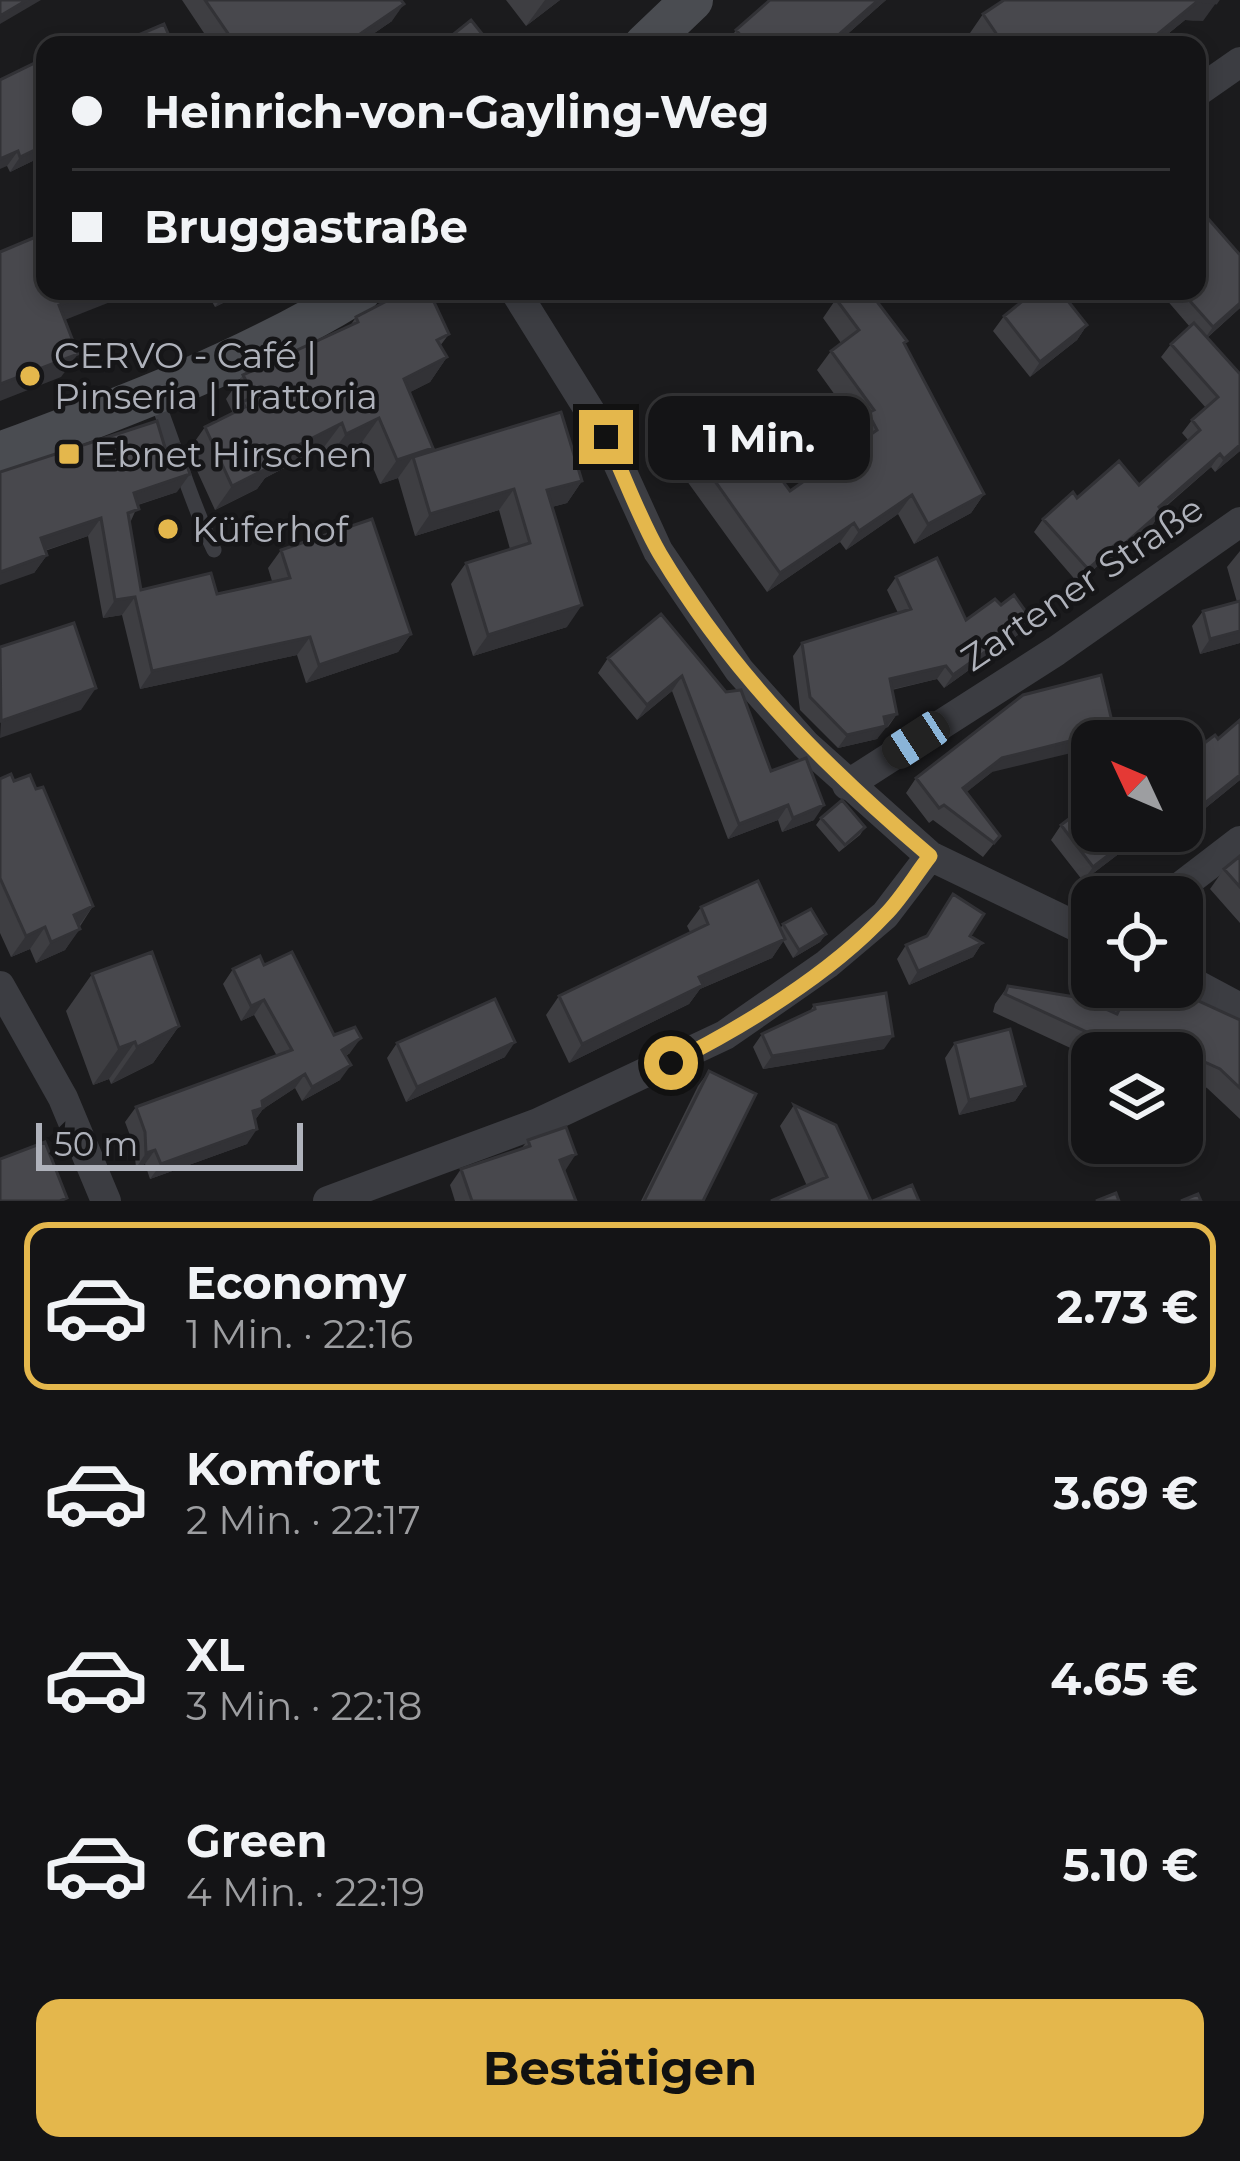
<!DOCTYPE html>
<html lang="de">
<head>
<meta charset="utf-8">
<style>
	:root { --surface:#141416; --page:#212123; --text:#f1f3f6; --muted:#9d9ea1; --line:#333335; --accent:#e4b74c }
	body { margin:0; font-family:Montserrat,sans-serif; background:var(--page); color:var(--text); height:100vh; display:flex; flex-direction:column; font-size:45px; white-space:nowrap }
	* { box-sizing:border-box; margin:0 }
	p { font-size:39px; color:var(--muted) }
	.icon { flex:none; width:66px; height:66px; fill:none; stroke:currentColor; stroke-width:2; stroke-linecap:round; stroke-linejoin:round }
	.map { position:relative; height:1201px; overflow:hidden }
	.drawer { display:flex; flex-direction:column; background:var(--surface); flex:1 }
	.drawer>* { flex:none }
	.hud { position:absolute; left:36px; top:36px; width:1170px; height:264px; border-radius:24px; box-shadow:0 6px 18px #0003,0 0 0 3px var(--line); display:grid; align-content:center; height:264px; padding:0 36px; background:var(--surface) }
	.needle { width:78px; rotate:314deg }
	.buttons { position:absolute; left:1071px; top:720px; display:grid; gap:24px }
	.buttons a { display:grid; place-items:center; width:132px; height:132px; border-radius:24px; background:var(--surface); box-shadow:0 6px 18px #0003,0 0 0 3px var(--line); font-size:60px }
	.scale { position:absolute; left:36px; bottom:30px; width:267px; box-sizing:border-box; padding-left:12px; border:6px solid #afb2bb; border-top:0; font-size:33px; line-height:42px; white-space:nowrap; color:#afb2bb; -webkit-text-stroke:9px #161618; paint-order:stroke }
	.end { position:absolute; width:54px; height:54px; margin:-27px; border:15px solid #e4b74c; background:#111; box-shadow:0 0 0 6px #111 }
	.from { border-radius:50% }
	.bubble { position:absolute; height:84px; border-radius:24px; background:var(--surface); box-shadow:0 6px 18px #0003,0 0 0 3px var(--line); font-size:39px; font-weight:700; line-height:84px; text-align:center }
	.car { position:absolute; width:36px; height:72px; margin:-36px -18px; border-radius:15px; box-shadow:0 0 9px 3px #0007; background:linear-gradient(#222 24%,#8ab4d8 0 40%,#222 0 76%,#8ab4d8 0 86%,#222 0) }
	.hud b { display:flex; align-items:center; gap:42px; height:114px; font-size:45px }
	.hud b+b { border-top:3px solid var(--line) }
	.hud i { width:30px; height:30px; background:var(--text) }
	ul { padding:21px 0 0; list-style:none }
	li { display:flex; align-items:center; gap:36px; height:168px; margin:0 24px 18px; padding:0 12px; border:6px solid transparent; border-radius:24px }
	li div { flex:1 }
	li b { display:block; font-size:45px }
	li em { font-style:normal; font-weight:700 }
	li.active { border-color:var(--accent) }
	li>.icon { width:108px; height:108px; stroke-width:1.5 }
	.cta { display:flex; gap:24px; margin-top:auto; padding:24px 36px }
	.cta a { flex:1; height:138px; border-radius:24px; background:var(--accent); color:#111; font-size:48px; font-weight:700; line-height:138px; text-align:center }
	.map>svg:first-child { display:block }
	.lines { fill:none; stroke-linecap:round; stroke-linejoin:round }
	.service { stroke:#3c3d42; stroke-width:15 }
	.minor { stroke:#3c3d42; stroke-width:30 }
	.secondary { stroke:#4a4c51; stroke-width:42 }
	.wall { fill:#3e3e42 }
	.shaded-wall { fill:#323236 }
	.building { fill:#48484d; stroke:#323236; stroke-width:3 }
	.route { stroke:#e4b74c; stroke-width:15 }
	.poi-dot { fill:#e4b74c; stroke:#161618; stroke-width:4.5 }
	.labels { text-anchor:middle; stroke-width:9; stroke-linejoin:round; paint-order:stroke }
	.poi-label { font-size:36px; fill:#afb2bb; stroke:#161618; text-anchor:start }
	.street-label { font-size:36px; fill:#afb2bb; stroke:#161618 }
</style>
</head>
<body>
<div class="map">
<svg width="1240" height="1201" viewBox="0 0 1240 1201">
	<rect width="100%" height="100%" fill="#1b1b1d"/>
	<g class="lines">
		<path class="service" d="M156,398c20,51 34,102 58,152"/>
		<path class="minor" d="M1197,92l43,-30
			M515,291l91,146 52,114 81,119 67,75 124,111 162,78
			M847,785l209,-134 184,-129
			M1167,897l73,-56
			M1182,977l58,31
			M0,986l63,112 43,103
			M328,1201l210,-78 187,-88 102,-71 58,-49 45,-59"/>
		<path class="secondary" d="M645,45l47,-45
			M0,453c124,-46 247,-92 360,-162"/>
	</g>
	<path class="wall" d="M182,0h63l147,21 -35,24h-145z
		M506,0h54l-34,26z
		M770,0h116l-51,45h-109l10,-15z
		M1004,0l199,21 -18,-1 -22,18 3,4 -3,3h-185l-8,-12 13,-19z
		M0,80l45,75 -35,17 -3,-6z
		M206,291h41l-32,16z
		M1170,291h27l43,17 -33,30 33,113 -25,21 -4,-5 -49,43 -9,14 -42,37 -3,-4 -30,26 -44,-51 9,-13 34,-21 62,-13 50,-44 -7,-8 10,-13 14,-12 -45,-51 10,-13 19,-17 -25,-29z
		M836,299l71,42 -3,4 80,149 -13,19 -57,31 -16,-30 -52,36 -6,-8 -73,50 -88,-122 14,-20 97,41 70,-49 -6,-10 4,-5 -41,-57 14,-19 10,-8 -18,-25z
		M1004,316l83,9 -10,15 -47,37 -37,-46z
		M356,317l93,17 -9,12 7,11 -17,25 -20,10 20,59 152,30 -15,22 -15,4 15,120 -94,29 -22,-72 15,-21 44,-14 -11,-39 -84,26 -17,-58 -18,6 -18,-42 -34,16 -4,-11 -59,31 -8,11 -42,21 -27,-59 17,-24 28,-14 -7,-14 17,-24 107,-49z
		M0,472l177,20 -39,13 -8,18 11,67 76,4 55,-13 -4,-13 13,-18 130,84 -13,18 -92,31 -9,-28 -157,34 -18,-74 -19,3 -15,-82 -43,15 2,4 -13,18z
		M1240,551v92l-40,11 -8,-28 11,-15 34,-9 -10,-35z
		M896,577l70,43 56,12 -78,56 -7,-9 -45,11 5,24 -9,13 -4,1 -7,11 -39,9 -38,-38 -7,-54 9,-13 96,-30 -11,-23z
		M661,614l110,157 43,49 -32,12 -4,-12 -50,19 -56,-148 -35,29 -39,-47 10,-15z
		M1218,739l22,41 -54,44 -4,-6v-58z
		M992,772l-26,20 34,44 -17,21 -50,-37 -4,3 -23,-30 10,-15z
		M0,779l93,127 -28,44 -29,13 -6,-14 -19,8 -11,-24z
		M821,818l44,9 -5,8 -21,17 -23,-27z
		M1061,825l31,6h50l-9,12 -50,38 -32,-41z
		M1240,856v67l-30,-34 14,-20z
		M953,894l17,42 12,7 -9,14 -64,28 -12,-26 9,-14 20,-8z
		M701,907l79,22 3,-5 43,10 -6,8 -27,16 -10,-17 -11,17 -72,31 -11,15 -120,59 -23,-48 13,-19 131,-64 -3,-6z
		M264,965l86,88 -4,3 -6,24 -38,21 -7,-13 -32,21 -8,11 -8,24 -97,35 -5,-15 -9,4 -2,-22 -9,-24 11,-15 141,-51 -23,-41 -13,6 -18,-37 10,-15z
		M92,974l87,52 -26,37 -42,21 -2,-5 -16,6 -27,-74z
		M1008,986l106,26 12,-25h42l72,33v99l-33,-31 -25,-12v-23h-90v5l-99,-46 2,-8z
		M814,1005l70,44 -121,20 -10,-22 9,-13 48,-23z
		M397,1043l108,14 -99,45 -19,-44z
		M955,1043l70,43 -10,15 -56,14 -14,-57z
		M709,1071l-6,130h-62l57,-115z
		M794,1105l77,96 -64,-15 -27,-60z
		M528,1140l36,31 12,30h-121l-5,-16 11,-16 60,-20z"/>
	<path class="shaded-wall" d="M27,0h14l-41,24v-8z
		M545,0h15l-34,26z
		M878,0h8l-51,45h-8z
		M1198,1l18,2 -13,18 -18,-1 -31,25 5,-12z
		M404,4l-12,17 -35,24h-13z
		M45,145v10l-35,17 10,-15z
		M18,151l-11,15 -7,3v-10z
		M95,291h43l-96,38 17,-24z
		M229,291h18l-32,16 9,-13z
		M1240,303v5l-37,33 10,-14z
		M1087,325l-10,15 -47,37 10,-15z
		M78,354l-17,23 -61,24v-17z
		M447,357l-17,25 -43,22 17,-25z
		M379,418l-17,24 -34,16 18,-24z
		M342,423l-18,24 -59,31 -8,11 -42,21 17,-24 39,-27z
		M1240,445v6l-25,21 9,-13z
		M433,448l-16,22 -4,-13 -15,21 -18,6 17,-24z
		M1220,454l-9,13 -62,53 10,-13z
		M190,474l-13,18 -56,18 13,-17z
		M582,481l-15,22 -35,9 15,-22z
		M514,489l-15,21 -84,26 15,-22z
		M984,494l-13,19 -57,31 14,-20z
		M912,495l-14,19 -52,36 13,-19z
		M1162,511l-9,13 -42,37 10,-14z
		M101,518l-13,18 -60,20 13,-18z
		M854,523l-14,19 -73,50 13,-19z
		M1117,543l-9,14 -30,26 10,-14z
		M47,555l-13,18 -34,12v-13z
		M135,597l-13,18 -19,3 12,-18z
		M582,605l-15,22 -94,29 15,-21z
		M1031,619l-9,13 -78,56 9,-13z
		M1240,631v12l-40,11 10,-15z
		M411,634l-13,18 -92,31 13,-18z
		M310,637l-13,18 -157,34 12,-18z
		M946,666l-9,13 -57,13 10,-13z
		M682,676l-10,15 -35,29 10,-15z
		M96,688l-15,22 -81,28 1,-17z
		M897,714l-20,25 -39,9 9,-13 37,-18z
		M1114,730l-7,11h-15v7l-100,24 -39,31 10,-15 39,-30z
		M1240,775v5l-54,44 9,-13z
		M788,805l-10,15 -50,19 11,-15z
		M824,805l-10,15 -32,12 11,-14z
		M1140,831h2l-9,12 -50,38 10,-14z
		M93,906l-15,21 -4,-12z
		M45,927l-15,22 -19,8 15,-21z
		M80,929l-15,21 -29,13 15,-21z
		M826,934l-6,8 -27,16 6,-8z
		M785,939l-13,19 -72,31 -11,15 -120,59 13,-19 117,-67z
		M982,943l-9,14 -64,28 9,-14z
		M264,1000l-10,15 -13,6 10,-15z
		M179,1026l-26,37 -42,21 26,-37z
		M893,1036l-9,13 -121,20 9,-13z
		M361,1038l-11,15 -18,11 10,-14z
		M135,1042l-26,37 -16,6 26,-37z
		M515,1042l-10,15 -99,45 11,-15z
		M351,1065l-11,15 -38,21 10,-14z
		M305,1074l-10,14 -32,21 -10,14 -11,3 20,-25z
		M1025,1086l-10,15 -56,14 10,-15z
		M257,1129l-10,15 -97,35 11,-15z
		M155,1150l-10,14 -9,4 10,-15z
		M576,1154l-11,17 -5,-11z"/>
	<path class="building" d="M0,0h27l-27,16z
		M205,0h196l3,4 -60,41h-108z
		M770,0h108l-51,45h-78l-13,-15z
		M1004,0h214l-2,3 -18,-2 -39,32 7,9 -4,3h-158l-21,-31z
		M471,20l20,25h-51z
		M164,24l9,21h-58z
		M45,58v87l-25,12 -2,-6 -18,8v-79z
		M1197,206l43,49v48l-27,24 -32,-36h16z
		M45,233v58h50l-36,14 19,49 -78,30v-132z
		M406,291h23l20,43 -12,6 10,17 -43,22 29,69 -36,12 -18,-42 -33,16 -4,-11 -71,36 3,6 -42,21 -27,-59 40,-20 -2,-5 11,-6 -11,-21 115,-53 -2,-5z
		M848,291h21l38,50 -3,2 80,151 -56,30 -16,-29 -53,36 -5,-8 -74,50 -87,-123 44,-31 53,72 87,-61 -9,-17 6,-3 -43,-59 28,-21 -23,-31z
		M1035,291h25l27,34 -47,37 -36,-46z
		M1194,323l46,51v71l-16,14 -4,-5 -61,53 3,4 -41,36 -4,-4 -29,26 -45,-50 30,-27 4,6 42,-37 20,24 61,-55 -8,-10 26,-23 -47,-53z
		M561,412l21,69 -35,9 35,115 -94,30 -22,-72 64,-20 -16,-54 -84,25 -17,-57z
		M157,421l9,30 13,-7 11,30 -56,19 5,16 -11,4 13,77 70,-17 6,21 73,-16 -9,-28 91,-31 39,115 -92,31 -9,-28 -158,34 -17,-74 -20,3 -14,-82 -60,20 6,17 -47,17v-100z
		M937,558l29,62 29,-21 6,6 13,-10 17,24 -78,56 -7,-9 -56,13 7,35 -13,3 2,9 -39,9 -37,-38 -8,-54 109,-34 -15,-32z
		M1240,601v30l-30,8 -7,-28z
		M661,614l65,78 15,-2 30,81 35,-13 18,47 -31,13 -5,-13 -49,19 -57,-148 -35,29 -39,-47z
		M74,623l22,65 -95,33 -1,-74z
		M1101,675l13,55 -112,28 -39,30 37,48 -6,7 -50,-38 -5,3 -23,-30 107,-83z
		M1240,720v55l-45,36 -13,-17v-34l33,-25 3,4z
		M1151,725l4,16h-25z
		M11,774l3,7 16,-6 6,14 7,-2 50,119 -19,9 6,14 -29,13 -6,-15 -19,9 -26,-58v-99z
		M842,800l23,27 -20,18 -24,-27z
		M1092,801v30h48l-47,36 -32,-42z
		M1240,856v31l-16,-18z
		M758,881l27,58 -86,38 4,8 -121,59 -23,-48 149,-72 -7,-17z
		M953,894l31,20 -14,22 12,7 -64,28 -12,-26 21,-9z
		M811,909l15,25 -27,16 -16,-26z
		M152,952l27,74 -42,21 -2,-5 -16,6 -27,-74z
		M292,952l42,83 21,-8 6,11 -19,12 9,15 -39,22 -7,-13 -43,27 1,7 -10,3 4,18 -96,35 -6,-14 -9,3 -1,-21 -9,-25 156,-57 -28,-50 -13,6 -18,-37 27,-13 4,9z
		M1008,986l73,12 36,16 13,-27h38l72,33v68l-20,-19 -31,-14 -7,14v-16h-35l-8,-4 -2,4h-5l-127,-59z
		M886,993l7,43 -121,20 -10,-22 53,-25 -1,-4z
		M495,999l20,43 -98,45 -20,-44z
		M1010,1029l15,57 -56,14 -14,-57z
		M709,1071l47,23 -53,107h-59z
		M794,1105l42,20 35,76h-100l56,-24z
		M566,1127l10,27 -16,6 16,41h-104l-11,-32 69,-23 -2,-6z
		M45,1142l22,56 -7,3h-60v-42z
		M912,1185l7,16h-46z
		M1116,1193l3,8h-23z
		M1198,1194l3,7h-20z"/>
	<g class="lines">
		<path class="route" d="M606,437c18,38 33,81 54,117 71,119 165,213 270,302 -15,19 -28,42 -45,59 -55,59 -142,112 -214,148"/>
	</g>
	<g class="poi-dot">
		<circle cx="30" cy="376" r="12"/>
		<rect x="57" y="442" width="24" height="24" rx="6"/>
		<circle cx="168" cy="529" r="12"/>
	</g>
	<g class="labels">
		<g class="poi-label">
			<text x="54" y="368">CERVO - Café |<tspan x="54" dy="41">Pinseria | Trattoria</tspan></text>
			<text x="93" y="467">Ebnet Hirschen</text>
			<text x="192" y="542">Küferhof</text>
		</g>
		<g class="street-label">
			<text transform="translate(1082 583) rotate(-34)" y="13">Zartener Straße</text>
		</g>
	</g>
</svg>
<div class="buttons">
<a><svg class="needle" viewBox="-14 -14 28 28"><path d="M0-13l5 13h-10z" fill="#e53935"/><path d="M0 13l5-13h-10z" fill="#9d9ea1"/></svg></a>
<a><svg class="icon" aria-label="locate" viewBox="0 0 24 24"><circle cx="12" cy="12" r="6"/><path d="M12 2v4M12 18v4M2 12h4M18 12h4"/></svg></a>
<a><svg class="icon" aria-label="layers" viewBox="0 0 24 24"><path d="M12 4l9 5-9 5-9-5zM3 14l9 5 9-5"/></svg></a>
</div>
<div class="scale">50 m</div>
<i class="end from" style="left:671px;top:1063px"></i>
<i class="end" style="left:606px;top:437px"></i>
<div class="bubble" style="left:648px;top:396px;width:222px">1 Min.</div>
<i class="car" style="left:916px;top:740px;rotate:237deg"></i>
<div class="hud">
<b><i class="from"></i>Heinrich-von-Gayling-Weg</b>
<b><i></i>Bruggastraße</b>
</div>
</div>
<section class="drawer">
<ul>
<li class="active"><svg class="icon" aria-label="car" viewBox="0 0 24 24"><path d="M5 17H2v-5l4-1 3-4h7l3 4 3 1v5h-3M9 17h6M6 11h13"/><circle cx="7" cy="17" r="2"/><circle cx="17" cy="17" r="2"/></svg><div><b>Economy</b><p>1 Min. · 22:16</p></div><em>2.73 €</em></li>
<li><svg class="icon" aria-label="car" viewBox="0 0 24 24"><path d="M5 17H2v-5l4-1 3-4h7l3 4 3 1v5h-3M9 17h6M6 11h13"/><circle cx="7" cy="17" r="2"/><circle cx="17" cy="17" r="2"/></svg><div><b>Komfort</b><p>2 Min. · 22:17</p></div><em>3.69 €</em></li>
<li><svg class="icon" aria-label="car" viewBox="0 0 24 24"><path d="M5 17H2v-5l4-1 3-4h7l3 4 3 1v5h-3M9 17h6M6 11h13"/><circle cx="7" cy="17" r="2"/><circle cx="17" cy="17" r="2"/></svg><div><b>XL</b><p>3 Min. · 22:18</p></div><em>4.65 €</em></li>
<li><svg class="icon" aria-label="car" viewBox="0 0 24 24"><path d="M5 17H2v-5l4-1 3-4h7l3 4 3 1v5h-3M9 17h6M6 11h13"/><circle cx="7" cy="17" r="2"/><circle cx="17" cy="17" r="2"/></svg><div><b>Green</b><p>4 Min. · 22:19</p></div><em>5.10 €</em></li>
</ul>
<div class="cta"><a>Bestätigen</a></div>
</section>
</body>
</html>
